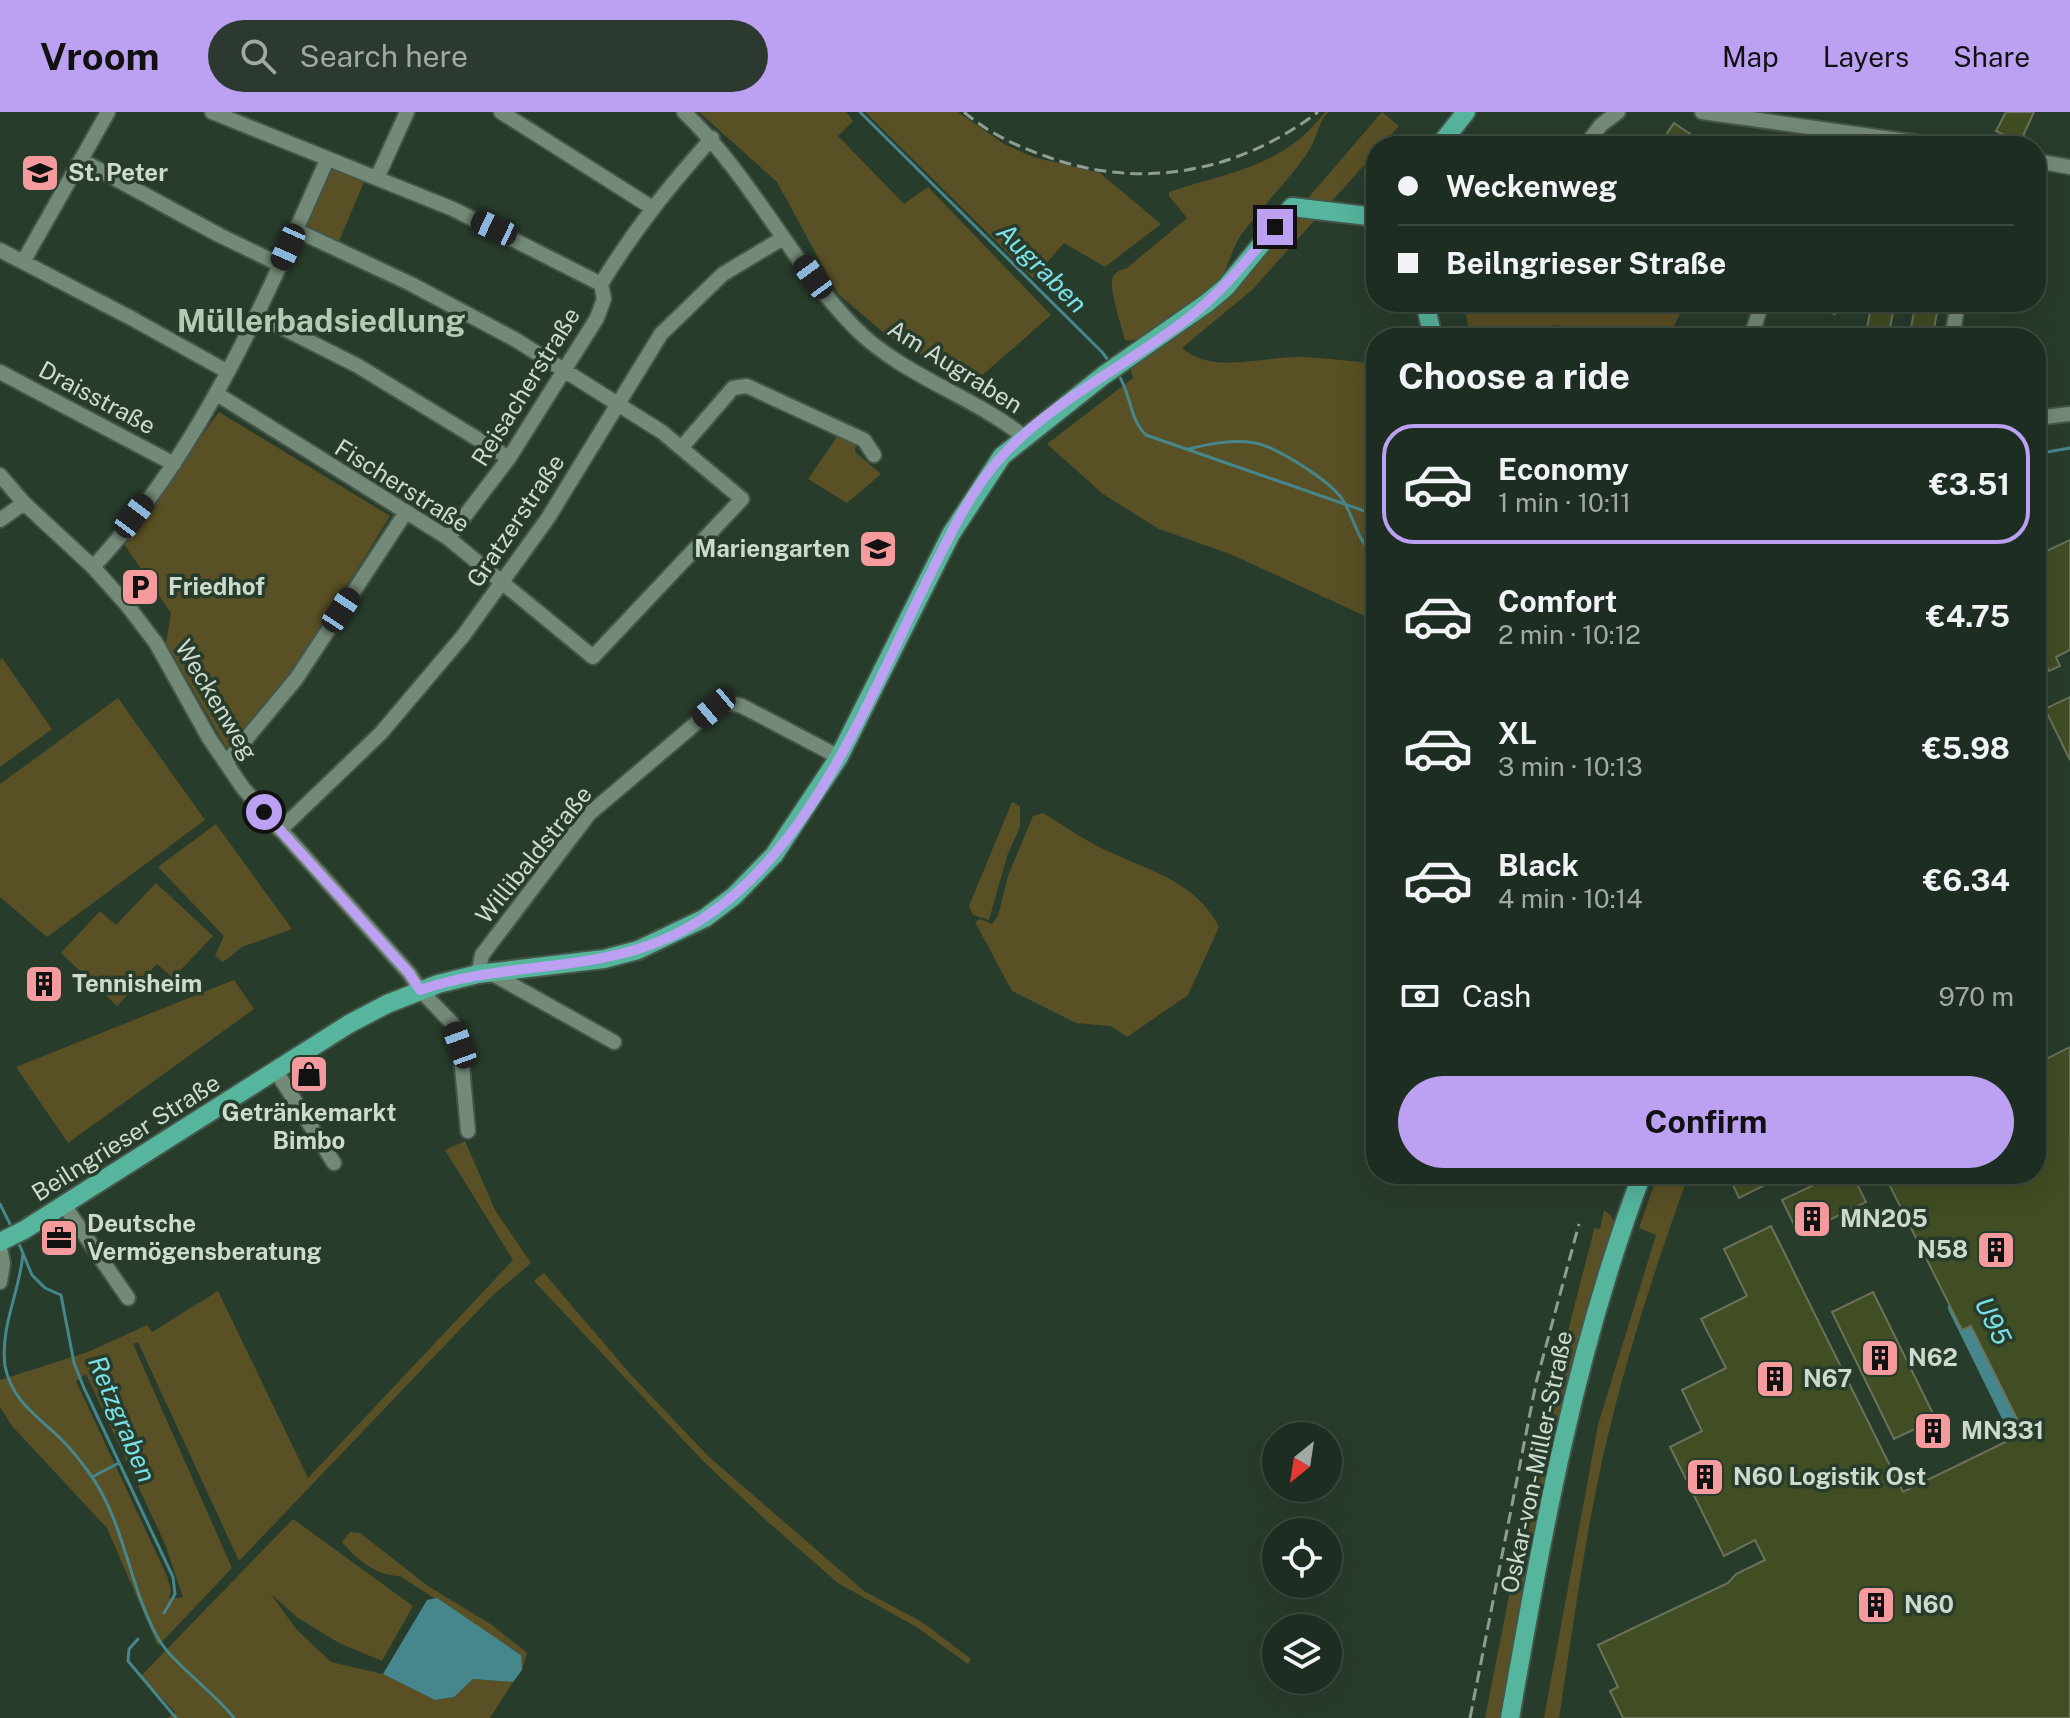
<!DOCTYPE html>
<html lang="en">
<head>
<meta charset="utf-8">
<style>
	:root { --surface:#1e2d21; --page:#2b392e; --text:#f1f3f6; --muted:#a1a8a5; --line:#3c493f; --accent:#bca0f2 }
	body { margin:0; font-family:"Public Sans",sans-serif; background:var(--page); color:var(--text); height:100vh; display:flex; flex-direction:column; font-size:30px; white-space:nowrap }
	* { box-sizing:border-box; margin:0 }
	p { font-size:26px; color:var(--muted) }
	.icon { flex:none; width:44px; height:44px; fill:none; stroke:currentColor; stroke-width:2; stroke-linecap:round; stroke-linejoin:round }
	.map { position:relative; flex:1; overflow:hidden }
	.details { position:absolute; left:1366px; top:216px; width:680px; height:856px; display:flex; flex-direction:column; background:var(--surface); border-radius:32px; box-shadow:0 8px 32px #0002,0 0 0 2px var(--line) }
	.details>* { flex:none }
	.top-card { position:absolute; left:1366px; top:24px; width:680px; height:176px; border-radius:32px; box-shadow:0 8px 32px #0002,0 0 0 2px var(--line); display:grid; align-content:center; height:176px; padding:0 32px; background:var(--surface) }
	.needle { width:52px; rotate:210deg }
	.buttons { position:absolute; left:1262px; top:1310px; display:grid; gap:16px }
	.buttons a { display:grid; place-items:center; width:80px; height:80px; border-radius:50%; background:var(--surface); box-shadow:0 8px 32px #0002,0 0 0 2px var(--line); font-size:40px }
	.end { position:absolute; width:36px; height:36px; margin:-18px; border:10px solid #bca0f2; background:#111; box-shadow:0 0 0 4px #111 }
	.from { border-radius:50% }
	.car { position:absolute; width:24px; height:48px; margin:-24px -12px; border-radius:10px; box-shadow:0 0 6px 2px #0007; background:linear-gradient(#222 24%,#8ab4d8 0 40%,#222 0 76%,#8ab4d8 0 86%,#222 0) }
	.top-card b { display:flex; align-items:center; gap:28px; height:76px; font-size:30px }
	.top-card b+b { border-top:2px solid var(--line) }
	.top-card i { width:20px; height:20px; background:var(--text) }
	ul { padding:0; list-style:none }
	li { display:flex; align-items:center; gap:24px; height:120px; margin:0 16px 12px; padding:0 16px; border:4px solid transparent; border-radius:32px }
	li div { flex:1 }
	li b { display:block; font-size:30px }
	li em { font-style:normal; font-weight:700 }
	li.selected { border-color:var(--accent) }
	li>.icon { width:72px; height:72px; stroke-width:1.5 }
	h2 { padding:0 32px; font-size:36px; line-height:96px }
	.pay { display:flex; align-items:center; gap:20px; height:88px; padding:0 32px; font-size:30px }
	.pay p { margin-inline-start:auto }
	.button { display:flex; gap:16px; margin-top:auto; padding:16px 32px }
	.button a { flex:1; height:92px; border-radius:48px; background:var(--accent); color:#111; font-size:32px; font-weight:700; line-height:92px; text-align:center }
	header { display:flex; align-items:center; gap:48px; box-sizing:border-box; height:112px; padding:0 40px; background:var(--accent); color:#111 }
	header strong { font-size:38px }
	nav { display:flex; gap:44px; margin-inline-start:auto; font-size:28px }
	.search { width:560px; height:72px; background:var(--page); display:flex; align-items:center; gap:20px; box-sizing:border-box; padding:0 28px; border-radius:44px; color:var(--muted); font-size:30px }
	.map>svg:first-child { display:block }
	.green { fill:#5a5025; fill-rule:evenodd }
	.water { fill:#46878d }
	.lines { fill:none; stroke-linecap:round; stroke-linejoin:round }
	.stream { stroke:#46878d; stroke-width:3 }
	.river { stroke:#46878d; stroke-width:18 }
	.building { fill:#414d23; stroke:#6a725a; stroke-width:2 }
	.minor-casing { stroke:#455649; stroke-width:18 }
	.major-casing { stroke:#455649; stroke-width:22 }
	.minor { stroke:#748a78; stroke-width:14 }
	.major { stroke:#55b59d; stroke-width:18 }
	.rail { stroke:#8f9e92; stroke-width:3; stroke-dasharray:12 6; stroke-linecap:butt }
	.route { stroke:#bca0f2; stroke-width:10 }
	.labels { text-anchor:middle; stroke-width:7; stroke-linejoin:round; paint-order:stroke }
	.poi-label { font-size:24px; font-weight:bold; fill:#cedad0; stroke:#283c2c; text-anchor:start }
	.street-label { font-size:24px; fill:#cedad0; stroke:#283c2c }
	.water-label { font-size:26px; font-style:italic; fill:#79e0e8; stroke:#283c2c }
	.district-label { font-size:32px; font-weight:bold; fill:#b3cab6; stroke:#283c2c }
</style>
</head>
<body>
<header>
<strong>Vroom</strong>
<div class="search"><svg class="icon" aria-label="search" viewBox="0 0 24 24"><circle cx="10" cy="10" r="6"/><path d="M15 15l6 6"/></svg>Search here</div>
<nav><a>Map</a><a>Layers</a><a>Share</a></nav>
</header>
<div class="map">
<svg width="2070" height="1606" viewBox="0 0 2070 1606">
	<rect width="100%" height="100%" fill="#283c2c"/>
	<path class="green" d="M699,0h147l7,9 -15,15 66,68 24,-17 123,128 -80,70 -88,-53 -45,-38 -61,-112z
		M865,0h93l46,32 29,13 67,16 61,51 -56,43 -41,-24 -31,35z
		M1325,0h4c-10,7 -12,26 -19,37 -19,29 -48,57 -69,86 -10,15 -13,36 -25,49 -14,14 -73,62 -91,56 -3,-11 -15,-50 -13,-60 2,-8 8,-10 15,-12l60,-50 -18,-22v-4c59,-20 114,-24 156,-80z
		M1382,0l17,14 -18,20h-5v6l-124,138 -70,58c30,27 82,8 118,9 25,1 51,4 76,7v257l-146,-67 -71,-25 -56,-35 -56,-50 86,-66 -4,-13 94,-68z
		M331,57l33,13 -25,59 -33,-13z
		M1464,190h222l-18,36h-107l-2,-13 -32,3v10h-57z
		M219,300l171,104c-50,80 -97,165 -163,233l-61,-106 5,-30 -47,-69z
		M839,322l17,9 -1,9 26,22 -34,29 -39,-24z
		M2,546l50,71 -52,38v-107z
		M118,586l87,122 -158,117 -47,-40v-113z
		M1012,690l8,4v21l-13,29 -18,64 -16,-5 -4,-9z
		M1043,701c20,12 39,26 60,36 44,21 92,31 116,78l-31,68 -61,42 -16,-11 -35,-3 -64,-32 -37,-69 5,-3 12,5 6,-8 10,-40 25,-60z
		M216,712l76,105 -50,18 -19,15 -8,-6 9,-20 -66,-69z
		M156,771l57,53 -40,42 -16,-14 -40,42 -56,-53 39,-42 16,14z
		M234,868l20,29 -186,134 -52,-76z
		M465,1029l30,69 36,53 -39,33 -253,265 -101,-219 -5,2 99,224 -74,78 -51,-118 -95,-102 -12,-19v-27l88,-28 59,-27 5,7 66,-41 90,187 205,-218 -68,-110zM86,1262l79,170 18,53 -14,2 2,-9 -4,-14 -91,-195z
		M1658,1062h31c-35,96 -66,192 -88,292 -18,83 -29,168 -42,252h-15l54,-293 58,-190 -17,-7z
		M1604,1098l8,7 2,9 -38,119 -20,87 -55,286h-16l55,-279 52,-201 2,-10 6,1z
		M544,1161l88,103 76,80 156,135 58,31 49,37 -3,5 -50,-36 -80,-45 -71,-62 -63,-59 -170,-181z
		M293,1407l120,87 -31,55 -43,-18 -41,-25 -28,-25 27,37 34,32 52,12 52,26 19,-3 19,-18 40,3 -23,36h-322l7,-6 -34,-36z
		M350,1420l10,1 68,53 64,39 35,28 -5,17 -2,-16 -120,-78c-23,0 -43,-16 -58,-34z"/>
	<path class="water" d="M437,1486l84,57 1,15 -9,12 -40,-3 -19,18 -19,3 -52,-26 44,-74z"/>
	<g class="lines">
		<path class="stream" d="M860,0l242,240 9,12
			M1118,262c13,19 11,45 28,61l230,80
			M1188,337c21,-5 45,-10 67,-6 22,4 75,38 87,56 13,19 14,41 34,58
			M2036,342l34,-6
			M0,1092l12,24
			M17,1127l15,36 13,13 16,7 13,68 10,25 89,189 2,17 -11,19
			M23,1141c-3,39 -23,72 -18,113 7,36 34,51 58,75 10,10 19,22 27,33 35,49 39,113 68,164 13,24 56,54 76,80
			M92,1365l27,-14
			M138,1527l-9,10 -1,12 48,57"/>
		<path class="river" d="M1957,1195l69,140 14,7 30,-14"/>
	</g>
	<path class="building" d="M2006,0h28l-11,24 3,1 -4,7 -26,-13z
		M1674,11l34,23h-33l-11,-8z
		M1795,190h43l-3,12 -40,-8z
		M1872,190h23l-7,36h-23z
		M1916,190l23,1 -7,35h-23z
		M2070,428v110l-14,7 4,9 -11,5 -4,-9 -9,5v-111z
		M2070,585v63l-25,-51z
		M47,856l13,20 -19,13 -13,-21z
		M2070,935v671h-447l-13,-27 8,-4 -20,-42 130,-62 8,-9 29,-14 -10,-20 -31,16 -54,-109 32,-16 -20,-41 44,-22 -25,-49 46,-23 -23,-47 47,-23 132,266 121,-59 -53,-107 -9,4 -78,-156h152v-110z
		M1739,1062h48l-48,24 -9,-19z
		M1837,1062h15l14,28 -67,33 -17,-35z
		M65,1112l10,15 -23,14 -9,-15z
		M1873,1180l69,140 -13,6 -6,-13 -29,14 -62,-127z"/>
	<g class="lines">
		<g class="minor-casing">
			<path id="minor" d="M212,0l241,97 148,75
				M501,0l150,95
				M684,0c67,64 106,149 170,215 47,48 117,68 169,109
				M1702,0l240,34
				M1585,34l16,-21 17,-13
				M81,48l138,75 62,30
				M2036,49l34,6
				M377,66l30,-66
				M0,138l131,68 97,54
				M23,150l85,-150
				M257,203l101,51 151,92
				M1751,226l11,-36
				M1952,226l6,-36
				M0,260l174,92
				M217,282l231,144 145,119 149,-158 -80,-67 -146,-92 -105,-56 -115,-54
				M2036,306l34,-4
				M682,335l51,-59 14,-2 117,54 10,15
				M0,363l24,28 69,64 34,38 29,38 53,95 34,50 166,185 11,17 32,33 8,22 8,86
				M0,408l24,-17
				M448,426l61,-80 88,-140 7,-19 -3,-15c35,-57 67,-96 111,-146
				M93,455c108,-115 171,-265 234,-407
				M226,651l70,-84 110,-167
				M280,718l101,-97 82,-97 85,-118 113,-184 62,-60 60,-36
				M489,860l125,70
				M478,862l4,-19 107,-141 125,-106 13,-6 15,4 97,51
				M276,959l58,92
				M64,1093l64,93
				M0,1136l3,15 -3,19"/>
		</g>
		<g class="major-casing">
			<path id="major" d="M1439,34l27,-34
				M1425,190l8,36
				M0,1130l24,-12 325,-206 38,-20 51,-20 40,-10 126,-15 34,-9 67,-32 29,-22 40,-41 65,-98 112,-223 51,-78 102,-81 103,-72 19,-16 66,-80 84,10
				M1510,1606c33,-188 64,-364 132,-544"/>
		</g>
		<use href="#minor" class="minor"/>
		<use href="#major" class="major"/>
		<path class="rail" d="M964,0c23,20 52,34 81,44 94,35 193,17 273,-44
			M1470,1606l66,-335 43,-159"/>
	</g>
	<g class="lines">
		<path class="route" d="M264,700l145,161 11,17c83,-29 173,-16 254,-55 130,-63 192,-231 253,-354 21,-42 43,-90 75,-125 50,-55 127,-92 185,-137 35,-27 60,-59 88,-92"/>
	</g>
	<defs>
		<g id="school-square" transform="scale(2)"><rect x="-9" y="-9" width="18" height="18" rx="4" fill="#f59b9e" stroke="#283c2c"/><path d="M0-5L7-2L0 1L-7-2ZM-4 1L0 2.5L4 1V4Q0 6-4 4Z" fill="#111"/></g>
		<g id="parking-square" transform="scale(2)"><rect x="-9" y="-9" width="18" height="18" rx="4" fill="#f59b9e" stroke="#283c2c"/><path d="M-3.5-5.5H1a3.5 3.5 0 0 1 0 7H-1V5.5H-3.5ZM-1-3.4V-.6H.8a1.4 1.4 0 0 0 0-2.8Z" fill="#111"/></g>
		<g id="building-square" transform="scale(2)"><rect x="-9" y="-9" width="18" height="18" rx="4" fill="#f59b9e" stroke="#283c2c"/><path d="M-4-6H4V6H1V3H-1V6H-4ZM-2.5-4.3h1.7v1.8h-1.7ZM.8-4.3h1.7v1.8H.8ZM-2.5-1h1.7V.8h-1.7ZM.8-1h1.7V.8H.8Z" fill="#111"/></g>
		<g id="shop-square" transform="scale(2)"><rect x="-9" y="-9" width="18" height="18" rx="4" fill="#f59b9e" stroke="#283c2c"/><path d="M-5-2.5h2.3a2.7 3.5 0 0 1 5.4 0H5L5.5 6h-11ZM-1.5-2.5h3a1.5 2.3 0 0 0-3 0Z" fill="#111"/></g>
		<g id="office-square" transform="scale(2)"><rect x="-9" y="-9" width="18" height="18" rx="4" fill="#f59b9e" stroke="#283c2c"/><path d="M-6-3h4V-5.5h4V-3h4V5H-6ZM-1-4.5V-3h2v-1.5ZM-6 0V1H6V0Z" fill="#111"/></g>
	</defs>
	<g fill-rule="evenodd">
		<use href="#school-square" x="40" y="61"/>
		<use href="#school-square" x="878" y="437"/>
		<use href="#parking-square" x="140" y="475"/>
		<use href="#building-square" x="44" y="872"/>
		<use href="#shop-square" x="309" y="962"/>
		<use href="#building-square" x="1812" y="1107"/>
		<use href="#office-square" x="59" y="1126"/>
		<use href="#building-square" x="1996" y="1138"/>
		<use href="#building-square" x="1880" y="1246"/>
		<use href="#building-square" x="1775" y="1267"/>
		<use href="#building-square" x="1933" y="1319"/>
		<use href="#building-square" x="1705" y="1365"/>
		<use href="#building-square" x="1876" y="1493"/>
	</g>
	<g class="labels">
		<g class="poi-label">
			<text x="68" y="69">St. Peter</text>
			<text x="850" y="445" text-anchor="end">Mariengarten</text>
			<text x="168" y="483">Friedhof</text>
			<text x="72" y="880">Tennisheim</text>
			<text x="309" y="1009" text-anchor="middle">Getränkemarkt<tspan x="309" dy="28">Bimbo</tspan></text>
			<text x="1840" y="1115">MN205</text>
			<text x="87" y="1120">Deutsche<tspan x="87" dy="28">Vermögensberatung</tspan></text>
			<text x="1968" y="1146" text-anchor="end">N58</text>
			<text x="1908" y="1254">N62</text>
			<text x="1803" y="1275">N67</text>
			<text x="1961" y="1327">MN331</text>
			<text x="1733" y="1373">N60 Logistik Ost</text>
			<text x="1904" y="1501">N60</text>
		</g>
		<g class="street-label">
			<text transform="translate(955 255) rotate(32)" y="8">Am Augraben</text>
			<text transform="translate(526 275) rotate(-58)" y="8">Reisacherstraße</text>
			<text transform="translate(97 286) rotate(28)" y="8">Draisstraße</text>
			<text transform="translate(402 374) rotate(32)" y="8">Fischerstraße</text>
			<text transform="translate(516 409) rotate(-56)" y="8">Gratzerstraße</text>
			<text transform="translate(216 588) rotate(59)" y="8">Weckenweg</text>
			<text transform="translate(534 743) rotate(-51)" y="8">Willibaldstraße</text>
			<text transform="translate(126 1026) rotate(-32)" y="8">Beilngrieser Straße</text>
			<text transform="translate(1537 1350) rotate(-78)" y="8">Oskar-von-Miller-Straße</text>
		</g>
		<g class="water-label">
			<text transform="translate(1042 156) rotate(45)" y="9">Augraben</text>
			<text transform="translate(1993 1209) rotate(64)" y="9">U95</text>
			<text transform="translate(122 1307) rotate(67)" y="9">Retzgraben</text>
		</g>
		<g class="district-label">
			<text x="321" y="220">Müllerbadsiedlung</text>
		</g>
	</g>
</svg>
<div class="buttons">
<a><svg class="needle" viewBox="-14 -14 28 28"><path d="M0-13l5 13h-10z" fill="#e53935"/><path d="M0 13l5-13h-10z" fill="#a1a8a5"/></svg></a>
<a><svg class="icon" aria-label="locate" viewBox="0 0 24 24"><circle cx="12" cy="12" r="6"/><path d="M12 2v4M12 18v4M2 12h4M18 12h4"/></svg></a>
<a><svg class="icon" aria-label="layers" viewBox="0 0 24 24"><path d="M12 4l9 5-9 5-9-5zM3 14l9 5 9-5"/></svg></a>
</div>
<i class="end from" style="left:264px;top:700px"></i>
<i class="end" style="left:1275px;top:115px"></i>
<i class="car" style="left:494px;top:116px;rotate:295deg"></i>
<i class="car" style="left:288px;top:135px;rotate:204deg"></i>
<i class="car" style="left:813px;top:165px;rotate:324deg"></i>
<i class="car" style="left:134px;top:404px;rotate:37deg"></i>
<i class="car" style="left:341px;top:498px;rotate:33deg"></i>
<i class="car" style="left:714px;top:596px;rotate:230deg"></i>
<i class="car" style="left:460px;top:933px;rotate:340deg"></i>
<div class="top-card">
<b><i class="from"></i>Weckenweg</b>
<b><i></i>Beilngrieser Straße</b>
</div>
<section class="details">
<h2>Choose a ride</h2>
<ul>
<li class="selected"><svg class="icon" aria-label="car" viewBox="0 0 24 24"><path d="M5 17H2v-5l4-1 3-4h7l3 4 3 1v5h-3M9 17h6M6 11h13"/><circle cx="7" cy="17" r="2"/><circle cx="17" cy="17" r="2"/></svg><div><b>Economy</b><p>1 min · 10:11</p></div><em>€3.51</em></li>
<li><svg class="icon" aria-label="car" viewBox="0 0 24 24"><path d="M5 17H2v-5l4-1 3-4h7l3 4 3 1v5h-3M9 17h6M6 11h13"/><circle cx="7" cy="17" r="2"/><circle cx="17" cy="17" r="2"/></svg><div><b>Comfort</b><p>2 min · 10:12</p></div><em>€4.75</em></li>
<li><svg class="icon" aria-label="car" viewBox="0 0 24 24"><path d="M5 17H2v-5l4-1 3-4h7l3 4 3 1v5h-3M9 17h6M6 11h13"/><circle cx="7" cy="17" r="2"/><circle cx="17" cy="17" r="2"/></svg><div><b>XL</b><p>3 min · 10:13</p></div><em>€5.98</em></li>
<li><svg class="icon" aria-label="car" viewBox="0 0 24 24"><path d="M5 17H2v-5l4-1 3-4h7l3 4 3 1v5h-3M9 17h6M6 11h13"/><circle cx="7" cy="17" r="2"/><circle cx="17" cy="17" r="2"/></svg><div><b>Black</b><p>4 min · 10:14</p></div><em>€6.34</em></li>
</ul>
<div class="pay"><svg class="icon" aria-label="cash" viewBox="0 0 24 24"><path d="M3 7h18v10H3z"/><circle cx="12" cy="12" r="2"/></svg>Cash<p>970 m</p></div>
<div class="button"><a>Confirm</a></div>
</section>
</div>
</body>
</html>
